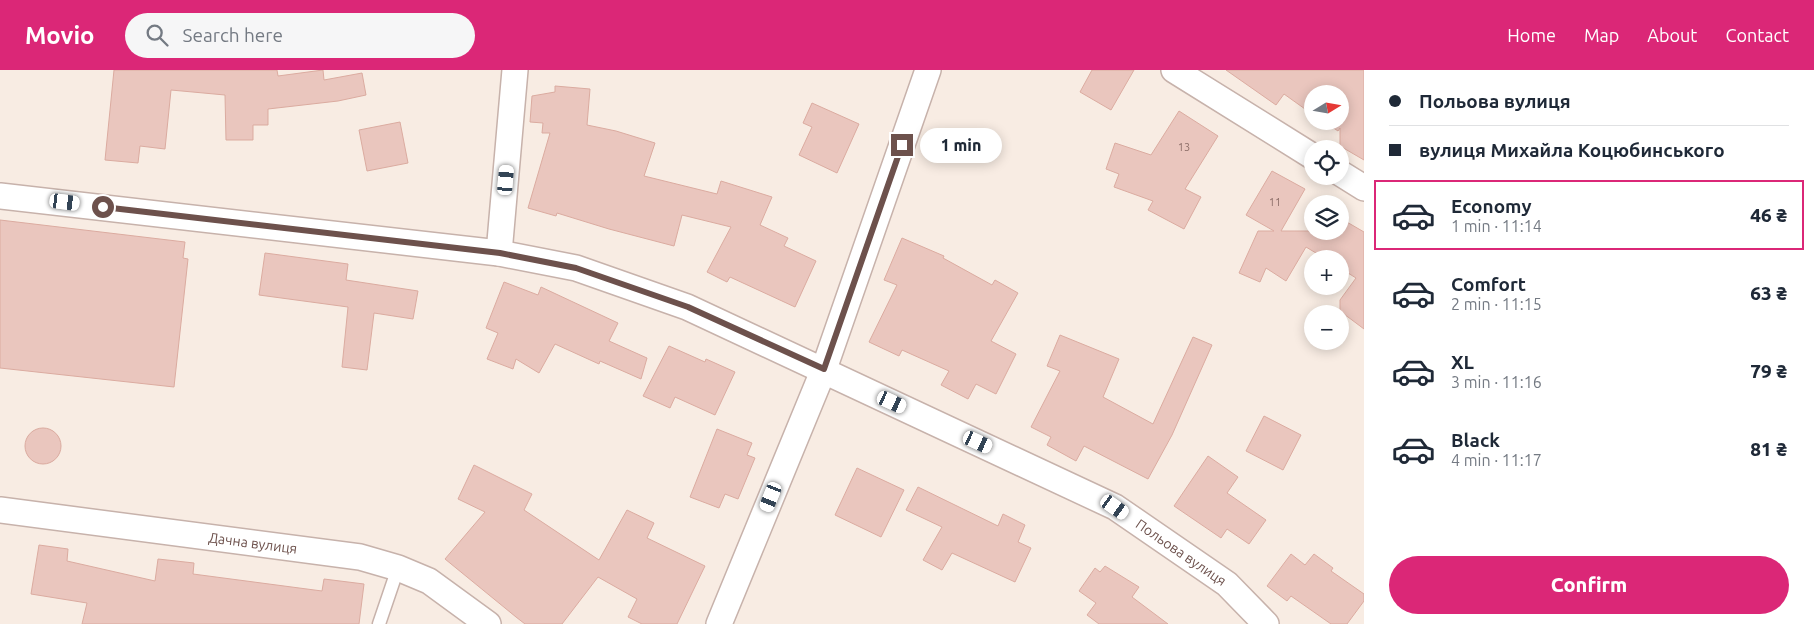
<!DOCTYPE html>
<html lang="en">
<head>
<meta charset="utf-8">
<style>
	:root { --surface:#fff; --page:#f6f6f7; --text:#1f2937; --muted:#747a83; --line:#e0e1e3; --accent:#db2777 }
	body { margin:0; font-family:Ubuntu,sans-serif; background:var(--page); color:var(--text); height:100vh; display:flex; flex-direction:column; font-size:19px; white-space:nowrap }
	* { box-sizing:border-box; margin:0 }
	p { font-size:16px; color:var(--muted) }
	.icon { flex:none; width:28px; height:28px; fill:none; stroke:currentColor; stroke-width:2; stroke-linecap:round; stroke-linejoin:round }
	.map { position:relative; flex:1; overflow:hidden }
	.panel { display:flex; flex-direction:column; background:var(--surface); width:450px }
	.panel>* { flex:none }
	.guide { display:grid; align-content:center; height:110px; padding:0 25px; background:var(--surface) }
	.needle { width:32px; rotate:79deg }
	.tools { position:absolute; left:1304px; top:15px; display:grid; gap:10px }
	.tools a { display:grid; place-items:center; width:45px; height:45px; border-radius:50%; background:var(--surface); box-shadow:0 2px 12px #0003; font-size:25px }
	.end { position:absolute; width:22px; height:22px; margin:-11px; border:6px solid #6d514c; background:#fff; box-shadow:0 0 0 2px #fff }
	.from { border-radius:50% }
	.bubble { position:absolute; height:35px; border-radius:18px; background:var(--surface); box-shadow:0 2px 12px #0003; font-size:16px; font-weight:800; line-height:35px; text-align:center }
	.car { position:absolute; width:15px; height:30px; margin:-15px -8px; border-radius:6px; box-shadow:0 0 4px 1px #0007; background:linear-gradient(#fff 24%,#345 0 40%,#fff 0 76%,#345 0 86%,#fff 0) }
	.guide b { display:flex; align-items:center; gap:18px; height:48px; font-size:19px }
	.guide b+b { border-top:1px solid var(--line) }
	.guide i { width:12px; height:12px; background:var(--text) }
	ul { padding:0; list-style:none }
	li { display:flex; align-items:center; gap:15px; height:70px; margin:0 10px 8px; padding:0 15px; border:2px solid transparent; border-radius:0px }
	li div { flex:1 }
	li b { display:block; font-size:19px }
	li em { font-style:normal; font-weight:800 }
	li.current { border-color:var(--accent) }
	li>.icon { width:45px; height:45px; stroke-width:1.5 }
	.primary-button { display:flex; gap:10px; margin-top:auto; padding:10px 25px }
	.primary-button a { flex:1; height:58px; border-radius:30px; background:var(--accent); color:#fff; font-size:20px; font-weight:800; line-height:58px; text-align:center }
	header { display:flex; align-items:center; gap:30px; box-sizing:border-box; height:70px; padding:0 25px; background:var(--accent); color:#fff }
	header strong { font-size:24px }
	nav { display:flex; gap:28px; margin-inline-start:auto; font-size:18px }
	.search { width:350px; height:45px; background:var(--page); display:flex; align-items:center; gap:12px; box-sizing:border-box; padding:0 18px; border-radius:28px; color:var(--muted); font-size:19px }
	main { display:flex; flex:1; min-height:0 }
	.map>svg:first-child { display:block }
	.building { fill:#eac6be; stroke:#dbaba0 }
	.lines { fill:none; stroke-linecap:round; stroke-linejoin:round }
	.service-casing { stroke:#c7b2ab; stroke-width:15 }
	.minor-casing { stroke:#c7b2ab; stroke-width:28 }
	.service { stroke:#fff; stroke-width:12 }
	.minor { stroke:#fff; stroke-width:25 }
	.route { stroke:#6d514c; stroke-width:6 }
	.labels { text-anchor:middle; stroke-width:4.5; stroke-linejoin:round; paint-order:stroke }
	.number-label { font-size:11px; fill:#8c6e68 }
	.street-label { font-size:14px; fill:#6d514c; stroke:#fcf0e8 }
</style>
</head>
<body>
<header>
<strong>Movio</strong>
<div class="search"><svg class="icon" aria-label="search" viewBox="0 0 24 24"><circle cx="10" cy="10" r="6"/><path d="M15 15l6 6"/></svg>Search here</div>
<nav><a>Home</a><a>Map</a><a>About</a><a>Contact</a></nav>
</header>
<main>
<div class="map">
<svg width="1364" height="554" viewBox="0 0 1364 554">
	<rect width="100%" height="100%" fill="#f8ece3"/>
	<path class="building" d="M114,0h163l1,6 45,-6 1,10 38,-7 4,22 -28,6 -70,8v16h-15v15h-27l-1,-45 -54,-5 -6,59 -25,-3 -2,17 -33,-3z
		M1092,0h42l-23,40 -31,-18z
		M1226,0h138v90l-24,-14v-18l-2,3 -15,-10h17v-27h-28v20l-28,-20 -8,11z
		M555,16l35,3 -3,36 29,6 39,12 -11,33 73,18 4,-13 51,16 -12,28 28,13 -4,8 32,15 -21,46 -65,-30 -3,5 -20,-10 24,-45 -49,-12 -8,31 -65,-17 -52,-16 -1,3 -28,-8 22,-75h-8l1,-10 -13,-1 2,-26 23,-4z
		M812,33l47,21 -22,49 -38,-18 13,-28 -9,-4z
		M1179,41l39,25 -33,53 16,8 -17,32 -36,-19 5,-9 -39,-14 5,-13 -13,-5 9,-26 36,12z
		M400,52l8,41 -41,8 -8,-41z
		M1272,101l33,18 -24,42h59v-13l24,14v97l-24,-18v-11l16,-22 -16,-10v-9h-14l-20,-12 -20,34 -20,-13 -6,14 -21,-9 19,-42h16l-28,-16z
		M0,150l185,22 -2,16 5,1 -14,128 -174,-19z
		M902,168l42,18 -1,2 49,27 3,-5 23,13 -27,48 25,13 -20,40 -20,-10 -8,15 -27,-14 8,-14 -47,-21 -3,6 -30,-14 28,-57 -13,-5z
		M265,183l83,11 -2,16 72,11 -5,28 -39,-6 -7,57 -25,-3 6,-60 -89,-12z
		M504,212l34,13 3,-8 77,36 -9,18 38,17 -6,21 -41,-18 -1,3 -44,-20 -16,29 -23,-14 -3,10 -26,-10 11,-26 -12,-5z
		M1060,265l59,24 -16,38 50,27 40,-87 19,8 -40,90 -24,44 -64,-33 -8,15 -29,-16 4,-8 -20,-10 29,-56 -13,-5z
		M669,276l36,16 1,-3 29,13 -20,43 -40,-18 -5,11 -27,-12z
		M1264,346l37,19 -18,35 -37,-19z
		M25 376a18 18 0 1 1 36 0a18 18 0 1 1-36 0Z
		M717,359l35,14 -5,12 8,3 -17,41 -13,-5 -6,14 -29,-11z
		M1208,386l30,21 -11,16 39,27 -17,24 -22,-15 -6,9 -47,-32z
		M474,395l58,29 -8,16 75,50 28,-50 27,13 -7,15 58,28 -28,58h-35l-14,-7 9,-18 -39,-22 -36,47h-37l-9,-7 -71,-58 40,-47 -27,-13z
		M857,398l47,22 -23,47 -46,-22z
		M918,417l80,39 5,-12 22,11 -7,17 13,6 -16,34 -63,-29 -10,17 -19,-10 19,-33 -36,-17z
		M39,475l29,4 -1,12 88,20 3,-22 36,4 -1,11 129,17 2,-12 40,5 -5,40h-277l5,-21 -56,-9z
		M1291,484l14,11 9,-11 19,14 -2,3 33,23v7l-17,23h-16l-40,-28 -4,5 -20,-15z
		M1105,496l34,21 -7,10 36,27h-69l-12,-9 9,-12 -17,-12 16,-23 5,4z"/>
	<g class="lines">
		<g class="service-casing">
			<path id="service" d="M379,554l19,-56"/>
		</g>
		<g class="minor-casing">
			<g id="minor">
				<path d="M1174,0l138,86"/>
				<path d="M1340,103l24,15"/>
				<path id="s1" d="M0,126l499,57 77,15 111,39 428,200 112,77 39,40"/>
				<path d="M499,183l16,-183"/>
				<path id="s2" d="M0,440l360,47 38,11 31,13 59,43"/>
				<path d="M719,554l105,-255 104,-299"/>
			</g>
		</g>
		<use href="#service" class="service"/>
		<use href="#minor" class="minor"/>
	</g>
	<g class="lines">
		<path class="route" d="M103,137l397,46 76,15 112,39 136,62 78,-224"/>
	</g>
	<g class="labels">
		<g class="number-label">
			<text x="1184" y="81">13</text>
			<text x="1275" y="136">11</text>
		</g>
		<g class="street-label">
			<text dy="5" stroke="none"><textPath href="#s2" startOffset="255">Дачна вулиця</textPath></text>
			<text dy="5" stroke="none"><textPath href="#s1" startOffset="1251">Польова вулиця</textPath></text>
		</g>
	</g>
</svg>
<div class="tools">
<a><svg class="needle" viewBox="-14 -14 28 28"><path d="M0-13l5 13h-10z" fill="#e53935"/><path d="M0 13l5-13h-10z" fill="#747a83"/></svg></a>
<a><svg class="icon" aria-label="locate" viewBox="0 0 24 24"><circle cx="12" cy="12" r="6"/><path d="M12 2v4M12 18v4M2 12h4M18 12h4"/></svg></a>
<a><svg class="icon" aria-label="layers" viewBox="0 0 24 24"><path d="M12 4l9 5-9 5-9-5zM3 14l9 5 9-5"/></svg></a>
<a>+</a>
<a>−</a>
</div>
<i class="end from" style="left:103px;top:137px"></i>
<i class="end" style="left:902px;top:75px"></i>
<div class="bubble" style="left:920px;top:58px;width:82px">1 min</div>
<i class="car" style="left:506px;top:110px;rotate:5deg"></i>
<i class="car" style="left:65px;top:132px;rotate:97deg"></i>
<i class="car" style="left:892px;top:332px;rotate:115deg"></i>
<i class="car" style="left:978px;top:372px;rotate:115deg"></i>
<i class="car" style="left:771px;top:427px;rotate:202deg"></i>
<i class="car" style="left:1115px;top:437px;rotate:125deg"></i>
</div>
<section class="panel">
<div class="guide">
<b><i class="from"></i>Польова вулиця</b>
<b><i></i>вулиця Михайла Коцюбинського</b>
</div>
<ul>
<li class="current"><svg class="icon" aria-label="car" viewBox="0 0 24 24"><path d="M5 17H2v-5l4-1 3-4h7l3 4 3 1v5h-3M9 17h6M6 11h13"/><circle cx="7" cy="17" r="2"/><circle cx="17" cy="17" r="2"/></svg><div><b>Economy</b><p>1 min · 11:14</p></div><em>46 ₴</em></li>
<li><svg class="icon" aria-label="car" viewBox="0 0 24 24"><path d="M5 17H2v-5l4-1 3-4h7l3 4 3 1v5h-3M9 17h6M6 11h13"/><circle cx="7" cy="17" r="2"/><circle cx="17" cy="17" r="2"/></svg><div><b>Comfort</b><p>2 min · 11:15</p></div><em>63 ₴</em></li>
<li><svg class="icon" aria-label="car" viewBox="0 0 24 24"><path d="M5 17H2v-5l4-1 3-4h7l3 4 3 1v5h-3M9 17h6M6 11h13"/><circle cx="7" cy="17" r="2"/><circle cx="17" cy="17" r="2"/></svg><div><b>XL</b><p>3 min · 11:16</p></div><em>79 ₴</em></li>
<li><svg class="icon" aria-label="car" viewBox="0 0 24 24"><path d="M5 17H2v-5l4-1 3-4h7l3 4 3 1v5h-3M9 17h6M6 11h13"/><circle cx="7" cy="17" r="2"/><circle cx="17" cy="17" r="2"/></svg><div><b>Black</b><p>4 min · 11:17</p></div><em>81 ₴</em></li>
</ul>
<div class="primary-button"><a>Confirm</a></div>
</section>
</main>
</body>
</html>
